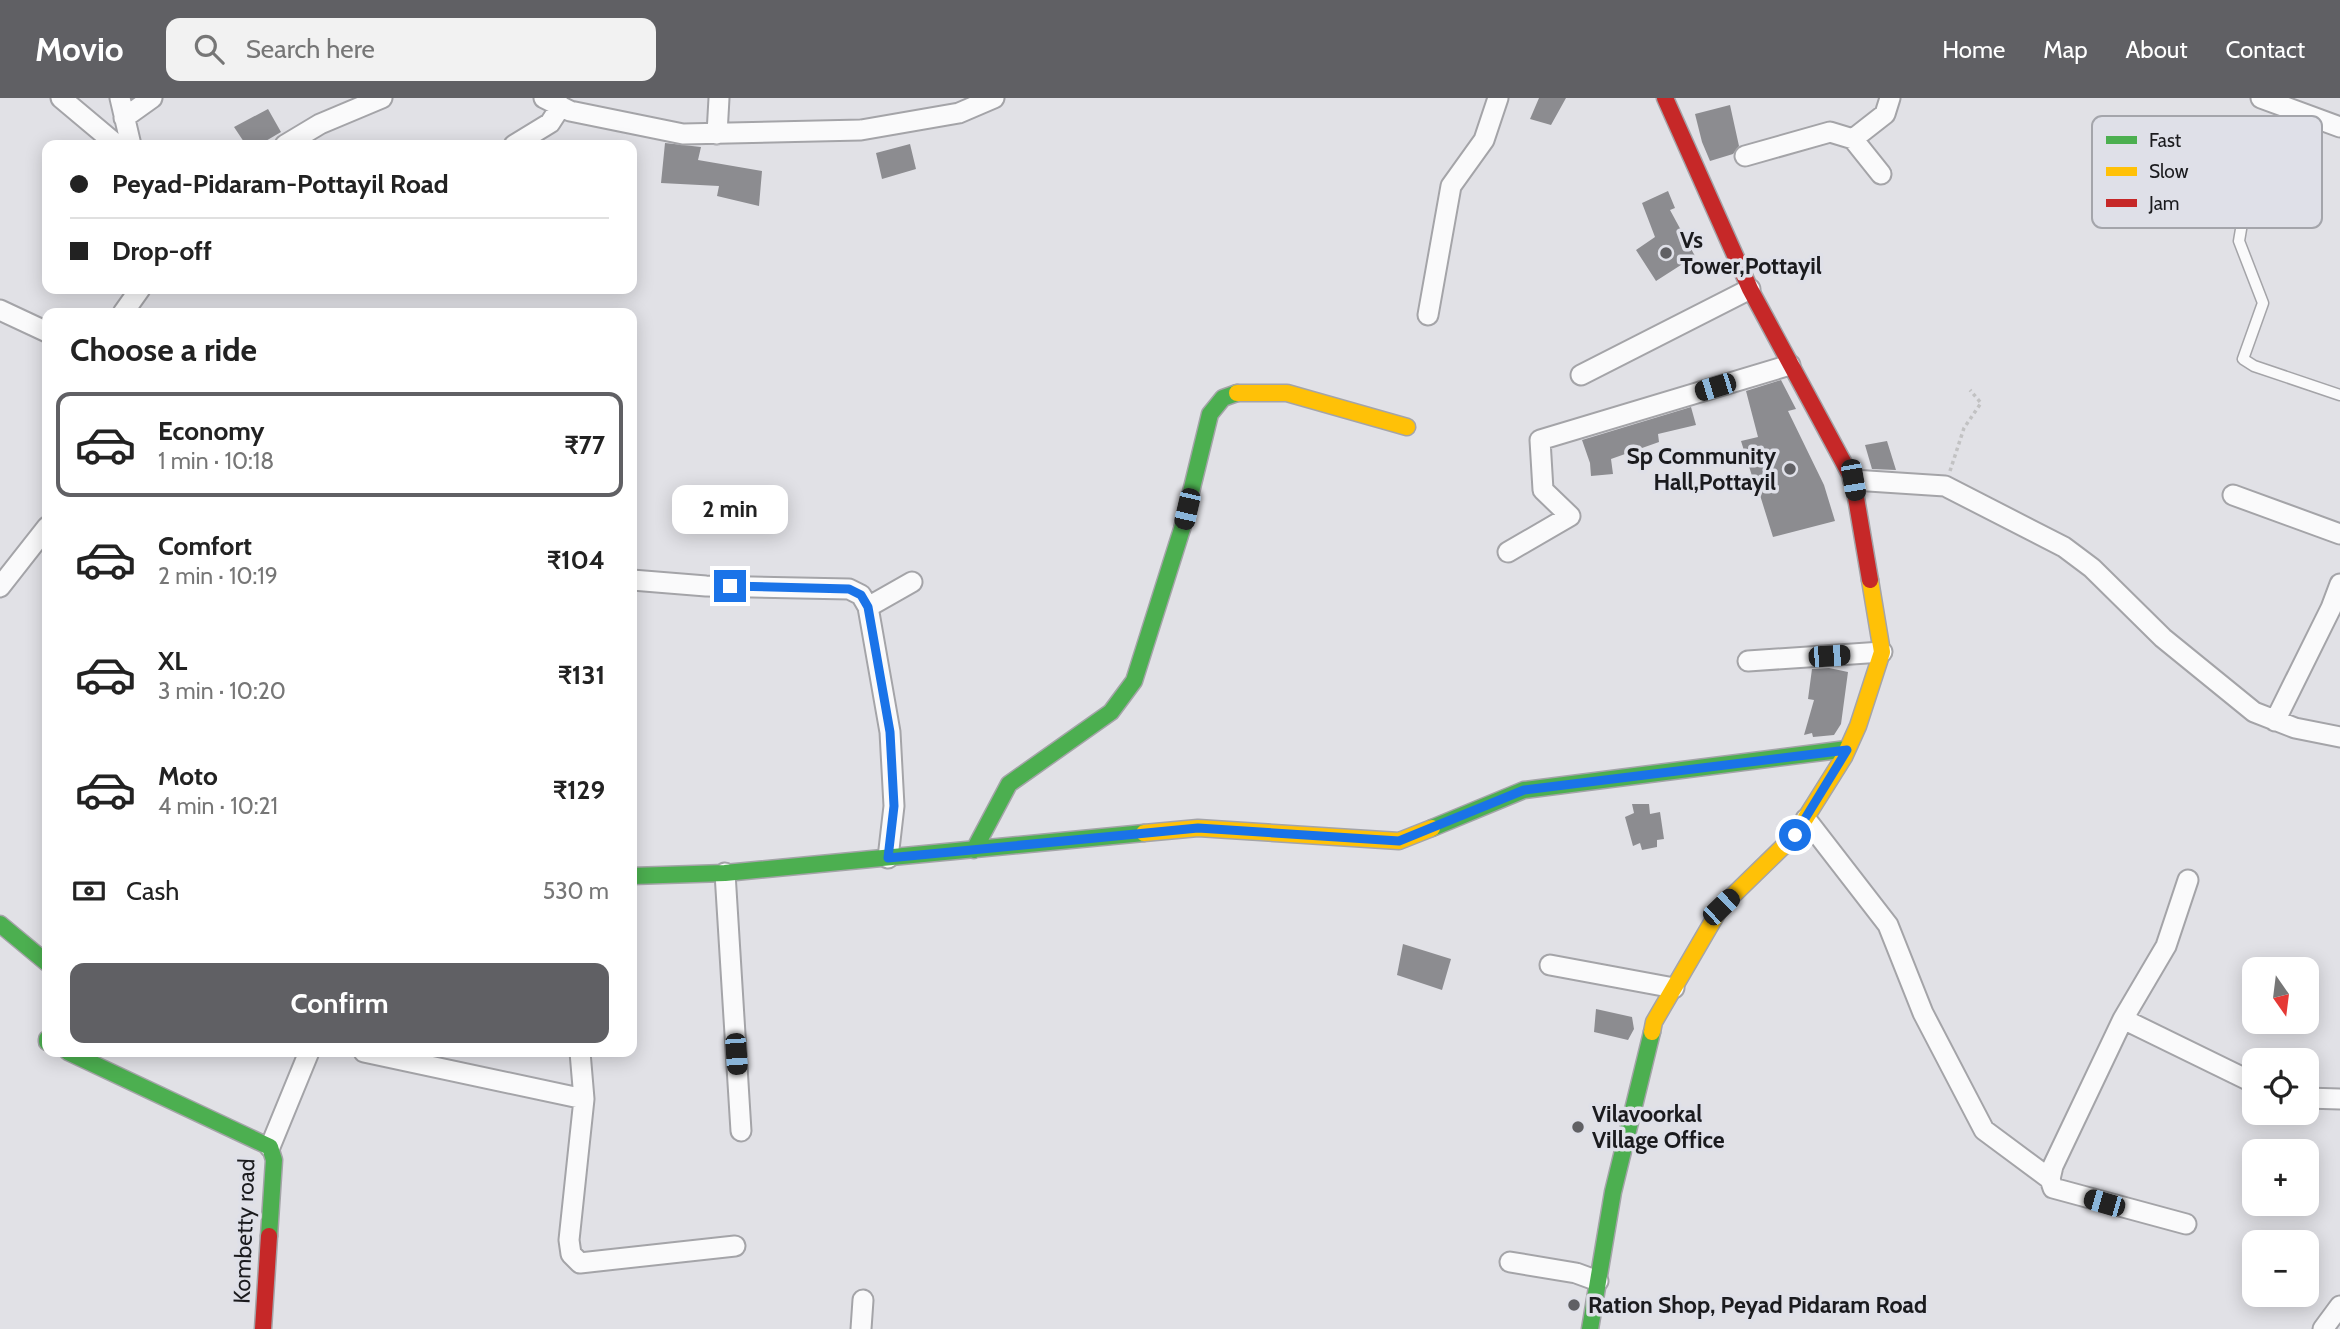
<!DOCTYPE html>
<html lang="en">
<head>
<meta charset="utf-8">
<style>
	:root { --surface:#fff; --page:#f2f2f2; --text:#222; --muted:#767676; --line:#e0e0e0; --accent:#606064 }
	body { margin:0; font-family:Cabin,sans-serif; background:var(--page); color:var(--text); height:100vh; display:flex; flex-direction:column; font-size:26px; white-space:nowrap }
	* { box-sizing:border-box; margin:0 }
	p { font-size:23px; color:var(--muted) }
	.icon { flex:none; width:38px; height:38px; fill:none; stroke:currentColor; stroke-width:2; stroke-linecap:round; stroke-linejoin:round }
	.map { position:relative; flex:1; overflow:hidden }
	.details { position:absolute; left:42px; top:210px; width:595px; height:749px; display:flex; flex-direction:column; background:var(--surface); border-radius:14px; box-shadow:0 4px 18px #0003 }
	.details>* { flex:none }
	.banner { position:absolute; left:42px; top:42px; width:595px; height:154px; border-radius:14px; box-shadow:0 4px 18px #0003; display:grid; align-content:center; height:154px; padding:0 28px; background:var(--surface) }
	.needle { width:46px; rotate:166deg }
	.controls { position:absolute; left:2242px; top:859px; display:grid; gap:14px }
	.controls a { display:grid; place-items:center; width:77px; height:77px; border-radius:14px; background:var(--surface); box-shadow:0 4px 18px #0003; font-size:35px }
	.end { position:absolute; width:32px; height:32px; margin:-16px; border:9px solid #1a73e8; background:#fff; box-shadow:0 0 0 4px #fff }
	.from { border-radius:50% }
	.bubble { position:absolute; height:49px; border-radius:14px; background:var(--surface); box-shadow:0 4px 18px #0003; font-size:23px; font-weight:700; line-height:49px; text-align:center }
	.car { position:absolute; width:21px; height:42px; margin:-21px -10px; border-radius:9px; box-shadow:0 0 5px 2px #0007; background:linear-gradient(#222 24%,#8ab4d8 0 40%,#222 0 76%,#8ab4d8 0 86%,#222 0) }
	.banner b { display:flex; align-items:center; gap:24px; height:66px; font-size:26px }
	.banner b+b { border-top:2px solid var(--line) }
	.banner i { width:18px; height:18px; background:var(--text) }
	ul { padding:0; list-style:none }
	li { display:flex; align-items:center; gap:21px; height:105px; margin:0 14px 10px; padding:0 14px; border:4px solid transparent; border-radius:14px }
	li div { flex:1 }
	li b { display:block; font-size:26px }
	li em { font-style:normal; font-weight:700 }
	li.current { border-color:var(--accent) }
	li>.icon { width:63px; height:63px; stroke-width:1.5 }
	h2 { padding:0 28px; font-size:32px; line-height:84px }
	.pay { display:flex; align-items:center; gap:18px; height:77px; padding:0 28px; font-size:26px }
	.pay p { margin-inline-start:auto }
	.cta { display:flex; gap:14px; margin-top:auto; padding:14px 28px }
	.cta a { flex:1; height:80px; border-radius:14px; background:var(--accent); color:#fff; font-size:28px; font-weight:700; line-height:80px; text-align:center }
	header { display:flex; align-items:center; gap:42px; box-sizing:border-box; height:98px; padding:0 35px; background:var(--accent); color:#fff }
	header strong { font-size:33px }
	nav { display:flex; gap:38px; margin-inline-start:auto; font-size:24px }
	.search { width:490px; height:63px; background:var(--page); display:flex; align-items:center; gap:18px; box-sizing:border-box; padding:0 24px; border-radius:14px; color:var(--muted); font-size:26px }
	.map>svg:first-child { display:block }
	.building { fill:#8c8c90 }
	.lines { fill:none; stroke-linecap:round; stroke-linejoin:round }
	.lane-casing { stroke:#a4a4a8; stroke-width:13 }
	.street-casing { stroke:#a4a4a8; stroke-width:23 }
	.fast-casing { stroke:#a4a4a8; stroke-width:19 }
	.slow-casing { stroke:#a4a4a8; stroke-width:19 }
	.jam-casing { stroke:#a4a4a8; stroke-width:19 }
	.path { stroke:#c2c2c3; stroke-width:3.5; stroke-dasharray:3.5 3.5; stroke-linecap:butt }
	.lane { stroke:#fafafb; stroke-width:10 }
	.street { stroke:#fafafb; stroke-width:19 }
	.fast { stroke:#4caf50; stroke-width:16 }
	.slow { stroke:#ffc107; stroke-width:16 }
	.jam { stroke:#c62828; stroke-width:16 }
	.route { stroke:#1a73e8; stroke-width:9 }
	.poi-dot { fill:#606064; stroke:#dfe0e8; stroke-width:2.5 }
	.labels { text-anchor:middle; stroke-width:7; stroke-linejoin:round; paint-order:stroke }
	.poi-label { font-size:23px; font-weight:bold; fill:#1b1b1e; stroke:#dfe0e8; text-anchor:start }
	.street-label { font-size:23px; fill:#1b1b1e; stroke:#dfe0e8 }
	.key { fill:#dfe0e8; stroke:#a4a5ab; stroke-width:2 }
	.key-label { font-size:19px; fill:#1b1b1e }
</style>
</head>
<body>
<header>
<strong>Movio</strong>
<div class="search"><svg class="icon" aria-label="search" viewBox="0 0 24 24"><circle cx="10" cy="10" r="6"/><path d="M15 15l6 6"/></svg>Search here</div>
<nav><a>Home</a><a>Map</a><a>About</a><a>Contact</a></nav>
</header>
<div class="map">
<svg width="2340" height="1231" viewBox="0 0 2340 1231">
	<rect width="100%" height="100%" fill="#e1e1e6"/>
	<path class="building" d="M1539,0h27l-15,27 -21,-6z
		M1730,7l9,41 -6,8 -23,7 -8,-19 -7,-28z
		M268,11l13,23 -22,13h-13l-12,-18z
		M665,45l36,4 -3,13 64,11 -3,35 -42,-10 2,-10 -58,-3z
		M910,46l6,25 -34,10 -6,-26z
		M1668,93l7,17 -5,2 25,46 -39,25 -20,-31 19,-13 -13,-34z
		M1781,282l15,29 -8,2 36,74 11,36 -62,16 -18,-58h-2l-12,-38 17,-4 -12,-46z
		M1691,309l5,18 -38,9 1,8 -48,17 2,15 -22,2 -1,-13 -8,-23z
		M1887,343l9,29 -24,-1 -7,-24z
		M1829,570l19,4 -7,52 -7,11 -21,2 -1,-4 -8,2 10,-35 -6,-1 4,-30z
		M1632,706h17l1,10 10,-2 4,27 -7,1v7l-15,3 -2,-7 -7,3 -8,-29 9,-4z
		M1403,846l48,15 -9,31 -45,-15z
		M1596,911l36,8 2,12 -6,11 -34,-8z"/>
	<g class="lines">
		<g class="lane-casing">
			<path id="lane" d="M2247,96l-8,47 24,62 -20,56 11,7 86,29"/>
		</g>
		<g class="street-casing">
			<path id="street" d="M61,0l56,47
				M120,0l11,47
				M544,0l26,13 113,23 178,-4 98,-17 35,-15
				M2261,0l79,29
				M124,20l28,-20
				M717,36l2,-36
				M1853,41l32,-25 5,-16
				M285,47l35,-21 62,-26
				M514,47l36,-22 11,-17
				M1745,58l85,-24 23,7 28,35
				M0,212l47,22
				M123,215l17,-24
				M1428,217l23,-129 33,-46 14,-42
				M1581,277l169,-86
				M1853,382l92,6 119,61 28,21 71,70 91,74 41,16 45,9
				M2233,397l107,39
				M1508,454l62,-36 -27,-26 -3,-50 250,-75
				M632,482l74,6 143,3 12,6 7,12 22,125 4,74 -6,52
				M0,489l47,-60
				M868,509l44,-25
				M1748,563l134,-9
				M2275,623l56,-113 9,-24
				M1806,721l82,106 35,88 61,117 66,49
				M725,775l16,258
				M1550,867l124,23
				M2123,921l43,-73 22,-66
				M364,954l220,47
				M580,954l4,47 -15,141 2,14 9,9 155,-17
				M2306,1000l34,1
				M270,1049l39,-95
				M2186,1126l-133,-36 -3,-9 3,-13 70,-147 131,64
				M1510,1164l66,11 22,8
				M861,1231l2,-29
				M2323,1231l17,-23"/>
		</g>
		<g class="fast-casing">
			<path id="fast" d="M1432,730l92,-38 323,-41
				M974,752l35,-66 102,-72 23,-31 48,-152 28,-115 13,-16 14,-5
				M632,778l93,-3 419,-40
				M0,826l47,39
				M47,941v3
				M68,954l202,95 4,13 -5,76
				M1590,1231l23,-137 39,-160"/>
		</g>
		<g class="slow-casing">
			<path id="slow" d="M1237,295h50l120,34
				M1144,735l54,-5 201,13 33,-13
				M1652,934l2,-10 67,-115 74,-72 49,-78 14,-31 24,-74 -12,-72"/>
		</g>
		<g class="jam-casing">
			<path id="jam" d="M1665,0l85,191 103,191 17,100
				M263,1231l6,-93"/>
		</g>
		<path class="path" d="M1950,373l14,-43 17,-25 -11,-13"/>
		<use href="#lane" class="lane"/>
		<use href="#street" class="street"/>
		<use href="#fast" class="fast"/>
		<use href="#slow" class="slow"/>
		<use href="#jam" class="jam"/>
	</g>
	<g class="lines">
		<path class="route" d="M730,488l119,3 12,6 7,12 22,125 4,74 -6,52 310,-30 201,13 125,-51 323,-40 -52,85"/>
	</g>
	<g class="poi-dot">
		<circle cx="1666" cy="155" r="7"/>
		<circle cx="1790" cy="371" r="7"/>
		<circle cx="1578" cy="1029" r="7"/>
		<circle cx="1574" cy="1207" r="7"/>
	</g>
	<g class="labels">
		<g class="poi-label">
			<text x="1680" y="150">Vs<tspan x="1680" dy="26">Tower,Pottayil</tspan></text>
			<text x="1776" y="366" text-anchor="end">Sp Community<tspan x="1776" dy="26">Hall,Pottayil</tspan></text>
			<text x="1592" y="1024">Vilavoorkal<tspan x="1592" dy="26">Village Office</tspan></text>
			<text x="1588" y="1215">Ration Shop, Peyad Pidaram Road</text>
		</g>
		<g class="street-label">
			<text transform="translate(244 1133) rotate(-88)" y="8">Kombetty road</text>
		</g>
	</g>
	<rect x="2092" y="18" width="230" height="112" rx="10" class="key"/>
	<rect x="2106" y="38" width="31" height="8" fill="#4caf50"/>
	<rect x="2106" y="69" width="31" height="9" fill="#ffc107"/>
	<rect x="2106" y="101" width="31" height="8" fill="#c62828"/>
	<g class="key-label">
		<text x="2149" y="49">Fast</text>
		<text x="2149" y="80">Slow</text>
		<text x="2149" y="112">Jam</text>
	</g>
</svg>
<div class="controls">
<a><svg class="needle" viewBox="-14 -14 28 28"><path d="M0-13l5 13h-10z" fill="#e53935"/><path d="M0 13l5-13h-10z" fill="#767676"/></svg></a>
<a><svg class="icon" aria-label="locate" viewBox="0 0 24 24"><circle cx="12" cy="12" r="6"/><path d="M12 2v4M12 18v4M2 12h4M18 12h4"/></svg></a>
<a>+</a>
<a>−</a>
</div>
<i class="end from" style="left:1795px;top:737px"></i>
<i class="end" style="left:730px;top:488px"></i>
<div class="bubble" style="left:672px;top:387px;width:116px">2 min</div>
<i class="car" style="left:1715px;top:289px;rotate:253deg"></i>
<i class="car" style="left:1853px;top:382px;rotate:170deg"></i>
<i class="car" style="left:1187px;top:411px;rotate:193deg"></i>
<i class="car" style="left:1829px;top:558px;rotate:86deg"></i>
<i class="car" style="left:1721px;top:809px;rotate:46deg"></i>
<i class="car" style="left:736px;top:956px;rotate:176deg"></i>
<i class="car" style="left:2104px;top:1105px;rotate:286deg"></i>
<div class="banner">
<b><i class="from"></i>Peyad-Pidaram-Pottayil Road</b>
<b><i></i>Drop-off</b>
</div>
<section class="details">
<h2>Choose a ride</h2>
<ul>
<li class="current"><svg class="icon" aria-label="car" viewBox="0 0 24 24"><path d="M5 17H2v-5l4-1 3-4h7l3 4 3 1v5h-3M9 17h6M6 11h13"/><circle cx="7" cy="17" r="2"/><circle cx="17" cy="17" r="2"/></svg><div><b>Economy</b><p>1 min · 10:18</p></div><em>₹77</em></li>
<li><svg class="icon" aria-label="car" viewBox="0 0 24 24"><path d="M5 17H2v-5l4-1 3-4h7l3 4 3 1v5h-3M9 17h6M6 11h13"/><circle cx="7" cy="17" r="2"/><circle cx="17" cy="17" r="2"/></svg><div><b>Comfort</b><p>2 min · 10:19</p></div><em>₹104</em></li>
<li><svg class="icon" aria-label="car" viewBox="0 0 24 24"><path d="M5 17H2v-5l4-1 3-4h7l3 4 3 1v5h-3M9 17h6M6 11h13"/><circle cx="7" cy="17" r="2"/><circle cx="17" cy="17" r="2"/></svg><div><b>XL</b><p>3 min · 10:20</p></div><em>₹131</em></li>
<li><svg class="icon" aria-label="car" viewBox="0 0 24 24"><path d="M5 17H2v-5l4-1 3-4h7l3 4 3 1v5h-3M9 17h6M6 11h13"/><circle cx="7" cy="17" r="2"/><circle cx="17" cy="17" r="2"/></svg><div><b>Moto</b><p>4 min · 10:21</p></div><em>₹129</em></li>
</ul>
<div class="pay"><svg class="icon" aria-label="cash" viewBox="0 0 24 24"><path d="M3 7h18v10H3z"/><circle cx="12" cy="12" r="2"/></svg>Cash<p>530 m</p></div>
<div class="cta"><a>Confirm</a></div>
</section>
</div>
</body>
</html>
